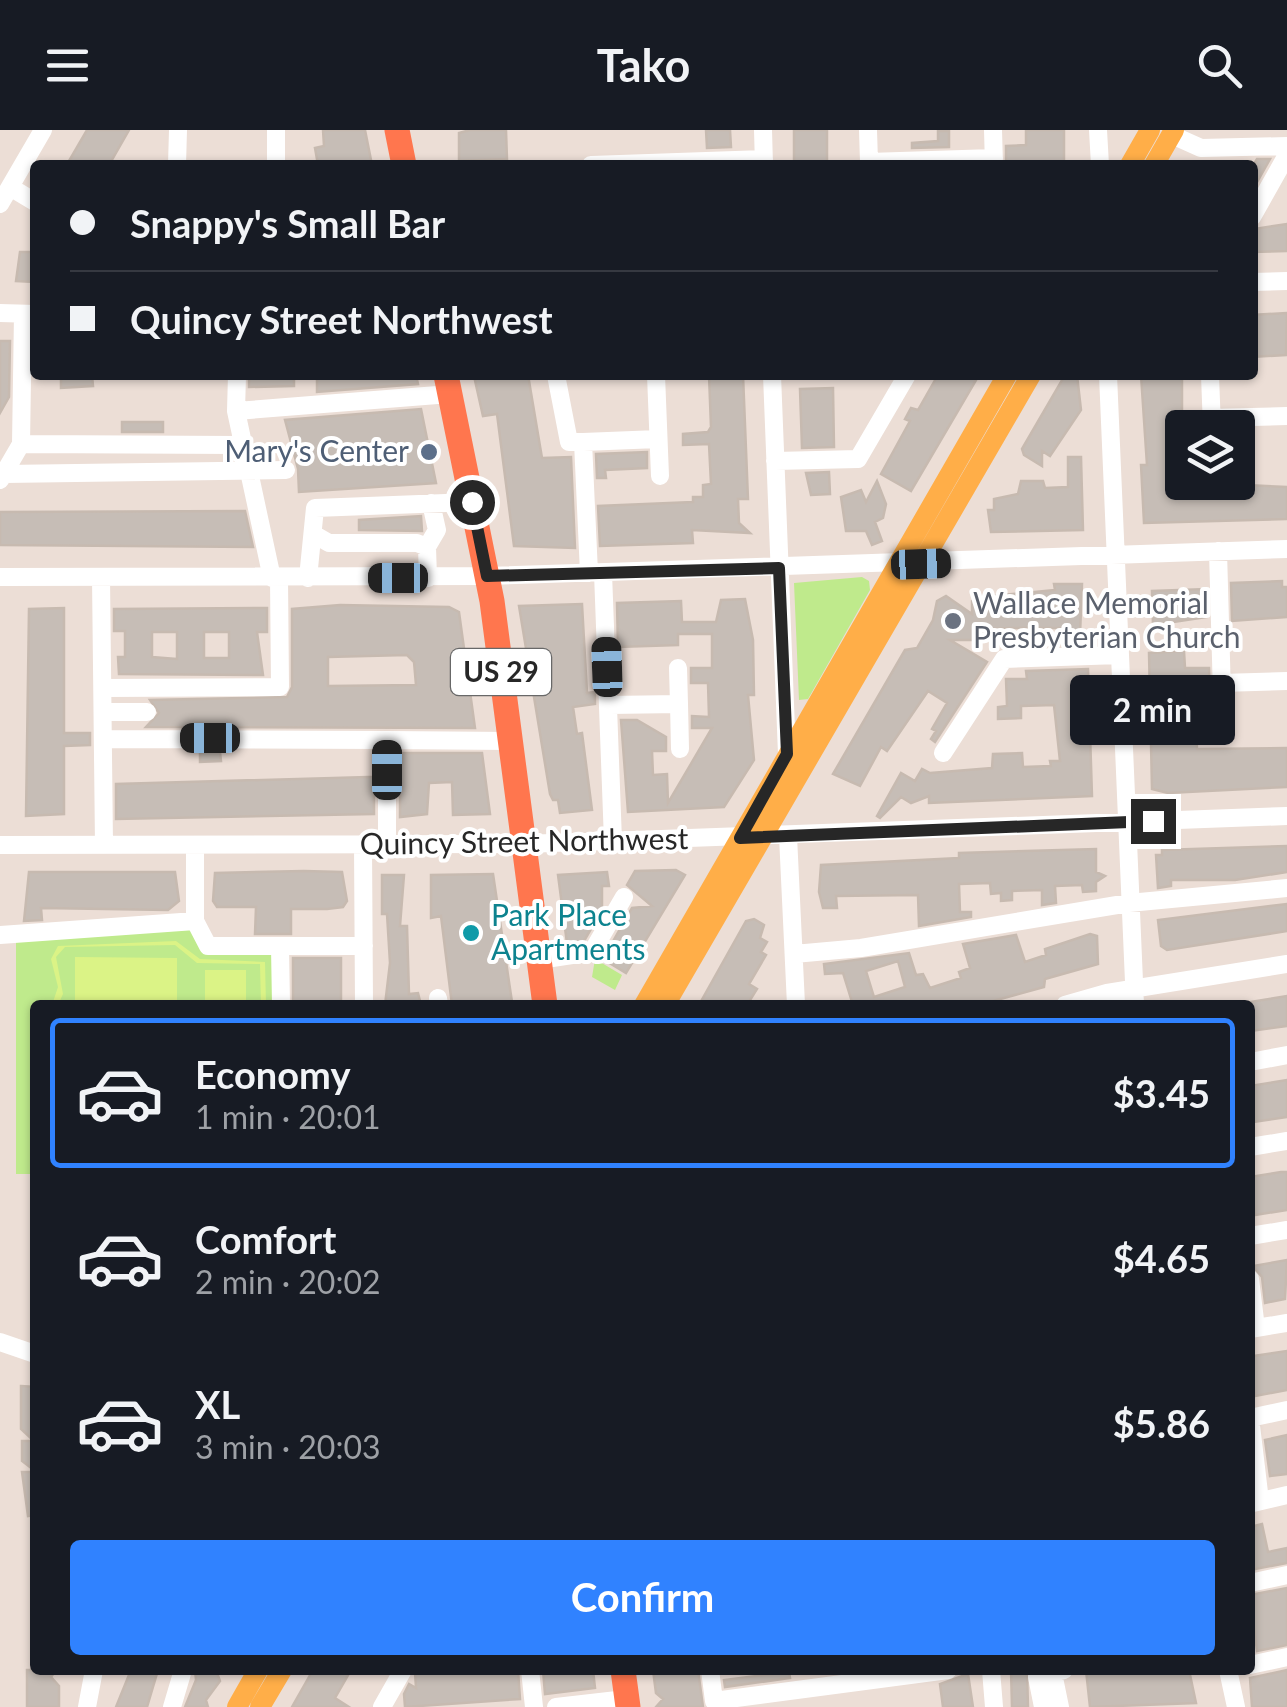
<!DOCTYPE html>
<html lang="en">
<head>
<meta charset="utf-8">
<style>
	:root { --surface:#171b24; --page:#242831; --text:#f1f3f6; --muted:#9ea1a6; --line:#363941; --accent:#3082ff }
	body { margin:0; font-family:Lato,sans-serif; background:var(--page); color:var(--text); height:100vh; display:flex; flex-direction:column; font-size:38px; white-space:nowrap }
	* { box-sizing:border-box; margin:0 }
	p { font-size:32px; color:var(--muted) }
	.icon { flex:none; width:55px; height:55px; fill:none; stroke:currentColor; stroke-width:2; stroke-linecap:round; stroke-linejoin:round }
	.map { position:relative; flex:1; overflow:hidden }
	.drawer { position:absolute; left:30px; top:870px; width:1225px; height:675px; display:flex; flex-direction:column; background:var(--surface); border-radius:10px; box-shadow:0 2px 8px #0004 }
	.drawer>* { flex:none }
	.top-card { position:absolute; left:30px; top:30px; width:1228px; height:220px; border-radius:10px; box-shadow:0 2px 8px #0004; display:grid; align-content:center; height:220px; padding:0 40px; background:var(--surface) }
	.fabs { position:absolute; left:1165px; top:280px; display:grid; gap:20px }
	.fabs a { display:grid; place-items:center; width:90px; height:90px; border-radius:10px; background:var(--surface); box-shadow:0 2px 8px #0004; font-size:50px }
	.end { position:absolute; width:45px; height:45px; margin:-22px; border:12px solid #272727; background:#fff; box-shadow:0 0 0 5px #fff }
	.from { border-radius:50% }
	.bubble { position:absolute; height:70px; border-radius:10px; background:var(--surface); box-shadow:0 2px 8px #0004; font-size:32px; font-weight:700; line-height:70px; text-align:center }
	.car { position:absolute; width:30px; height:60px; margin:-30px -15px; border-radius:12px; box-shadow:0 0 8px 2px #0007; background:linear-gradient(#222 24%,#8ab4d8 0 40%,#222 0 76%,#8ab4d8 0 86%,#222 0) }
	.top-card b { display:flex; align-items:center; gap:35px; height:95px; font-size:38px }
	.top-card b+b { border-top:2px solid var(--line) }
	.top-card i { width:25px; height:25px; background:var(--text) }
	ul { padding:18px 0 0; list-style:none }
	li { display:flex; align-items:center; gap:30px; height:150px; margin:0 20px 15px; padding:0 20px; border:5px solid transparent; border-radius:10px }
	li div { flex:1 }
	li b { display:block; font-size:38px }
	li em { font-style:normal; font-weight:700 }
	li.on { border-color:var(--accent) }
	li>.icon { width:90px; height:90px; stroke-width:1.5 }
	.primary-button { display:flex; gap:20px; margin-top:auto; padding:20px 40px }
	.primary-button a { flex:1; height:115px; border-radius:10px; background:var(--accent); color:#fff; font-size:40px; font-weight:700; line-height:115px; text-align:center }
	header { display:flex; justify-content:space-between; align-items:center; height:130px; padding:0 40px; background:var(--surface); font-size:45px; font-weight:700 }
	.map>svg:first-child { display:block }
	.green { fill:#bfea8c }
	.pitch { fill:#dbf386 }
	.building { fill:#c6bdb6; stroke:#c7bab0; stroke-width:2.5; fill-rule:evenodd }
	.lines { fill:none; stroke-linecap:round; stroke-linejoin:round }
	.minor { stroke:#fff; stroke-width:18 }
	.major { stroke:#ffae48; stroke-width:20 }
	.highway { stroke:#ff764e; stroke-width:25 }
	.route { stroke:#272727; stroke-width:12 }
	.service-dot { fill:#5c6f8a; stroke:#fff; stroke-width:4 }
	.worship-dot { fill:#6b7280; stroke:#fff; stroke-width:4 }
	.culture-dot { fill:#0f9aa8; stroke:#fff; stroke-width:4 }
	.labels { text-anchor:middle; stroke-width:8; stroke-linejoin:round; paint-order:stroke }
	.shield { fill:#fff; stroke:#686868; stroke-width:2.5 }
	.shield-label { font-size:28px; font-weight:bold; fill:#272727 }
	.service-label { font-size:30px; fill:#4e5e75; stroke:#fff; text-anchor:end }
	.worship-label { font-size:30px; fill:#5b616d; stroke:#fff; text-anchor:start }
	.street-label { font-size:30px; fill:#272727; stroke:#fff }
	.culture-label { font-size:30px; fill:#0d838f; stroke:#fff; text-anchor:start }
</style>
</head>
<body>
<header><svg class="icon" aria-label="menu" viewBox="0 0 24 24"><path d="M4 6h16M4 12h16M4 18h16"/></svg>Tako<svg class="icon" aria-label="search" viewBox="0 0 24 24"><circle cx="10" cy="10" r="6"/><path d="M15 15l6 6"/></svg></header>
<div class="map">
<svg width="1287" height="1577" viewBox="0 0 1287 1577">
	<rect width="100%" height="100%" fill="#ecded6"/>
	<path class="green" d="M862,447l7,4 1,9 -62,109 -9,1 -5,-117z
		M190,797l18,25h67l1,53h-241v169h-19v-233z
		M595,829l27,16 -7,15 -23,-13z"/>
	<path class="pitch" d="M176,811l24,18 65,3 1,43h-5l-1,-41 -63,-1 -22,-18 -110,2 -9,10 7,37 -5,11h-6l6,-18 -7,-28 7,-13z
		M75,827l102,1v47h-102z
		M205,840h41v35h-41z"/>
	<path class="building" d="M87,0h42l-20,35h-32l-8,-4z
		M323,0h42l7,35h-54l-3,-17 9,-2z
		M470,0h36l1,29 -48,2v-28z
		M706,0h24l1,17 -24,1z
		M794,0h33v35h-33z
		M1026,0h38v35h-58v-19l20,-1z
		M938,1h11v16l-37,1v-5l26,-2z
		M1257,29h13l-18,32v-24z
		M1287,94v27l-35,1 2,-23z
		M20,122h15v30l-19,-1z
		M1287,183l-1,42 -34,2v-42z
		M0,211h10l-1,56 -9,16z
		M61,245h31l1,11 -32,2z
		M249,245h45v11l-45,1z
		M317,245h99l2,9 -101,8z
		M528,245l14,83 29,-1 4,91 -61,-2 -17,-132 -14,2 -9,-40z
		M709,245h34l5,124h-10l1,24 11,10 -58,-3 1,13 -93,3 -2,-40 95,-4v-5h10v-12l8,-1 -2,-40 -26,1v-11l25,-2 3,-5z
		M938,245h41l-68,116 -30,-17 29,-53 -5,-2 6,-11 7,2z
		M1065,245h12l4,35 -31,46 -8,-5v15l-18,-11 -2,-6z
		M1141,245h41v107l105,5v32l-143,4 -3,-58h6z
		M833,258l1,59 -32,1 -2,-59z
		M421,279l15,74 -137,9 -1,-23 -13,-49z
		M122,292h41v10h-41z
		M647,322v16l-42,2 1,8h-9l-1,-24z
		M1068,327h13l2,73 -92,2 -3,-22h6v-11l24,-5 3,-13h22l2,7 23,-1z
		M829,342l1,22 -19,1 -5,-22z
		M877,351l9,23 -3,14 -8,4 7,19 -10,4 -6,-14h-20l-5,-34 20,-7 5,12z
		M245,381l8,36 -253,-2v-33z
		M421,386l1,15 -63,-1v-10z
		M1282,451v6h5v30l-55,4 -1,-38z
		M1054,454h28l-2,51h-21v-7h-48l-21,1v11h-40l37,22 -52,80 -4,-3 5,-8 -4,-2 15,-26 -19,-12 -41,60 -6,-4 -21,39 -27,-12 72,-124 12,-2 16,-28 4,-19 9,-5 26,18v-13l8,-4 75,-7z
		M1207,459v28l-54,8 -1,-34z
		M745,469l8,41 1,55h-6l6,65 -30,47 -96,5 -7,-92h16l29,17v14h-14l1,24 14,-1 1,29 44,-75h-20v-12l17,1 -1,-34h-17v-15h21v-34h-34v11l-60,2 -1,-44 64,-2 1,21h34l5,-22z
		M582,474l5,89 8,-1v12l-22,3 4,27 5,-1 10,77 -32,3 -2,-13h-5l-3,-6 -31,-188z
		M340,475l109,2 10,5 16,116 -329,-1 13,-14 -9,-13 137,-3 5,-10v-78zM407,525l7,7 2,23 -88,1v-29z
		M64,478v125h26v12l-26,1v68l-38,2 3,-207z
		M267,478v24h-10l6,43 -144,-1 -1,-17h7v-26h-11v-22zM152,502h25v27l-25,-2zM204,502h25v26h-25z
		M1184,521l1,17h24l1,36h-15l2,45 90,-1v39l-119,6 -16,-4 -3,-136z
		M1088,539l4,127 -163,7v-7l-18,7 -10,-6 -21,21 -3,-2 24,-43 14,8 7,-12 8,4 62,-5 1,-14 29,-1 1,14 28,-1 -1,-5h10l-6,-56 -33,1v12l-23,1v-12l9,-1 -1,-27h21l-1,-8z
		M200,622h20l1,9 -21,1z
		M400,623h82l8,61 -37,1 -1,-33 -23,1 -2,31 -27,3z
		M368,647h6v37l-258,5v-35z
		M1287,716v26l-52,8h-64v6l-13,2 -2,-33h6v-5z
		M1096,719v23l9,4 -9,6v9l-13,1 -1,-7 -27,1 1,17 -14,2v-15l-30,1v9l-11,1v-8l-10,1 -1,-11 -31,1 1,28h11v5l-52,9 -1,-31 -82,1 1,12h-14l-4,-16 2,-27 138,-7v-5z
		M676,740l9,5 -59,98 -23,-14 29,-51 20,-2 -25,-21 8,-14z
		M304,741l38,1 5,29 -4,6 -16,2h-36v25h-36l1,-27h-39l-4,-6 2,-28z
		M29,742h146l4,29 -11,9 -127,-2 1,12 -18,1z
		M607,742l2,14h-7v24l-18,31 -17,2 -9,-68z
		M493,744l19,128 -60,3 -11,-89 -10,2v-43z
		M382,745h22l-4,51h7l2,68 9,-1 3,12h-36l5,-42 -3,-49h-5z
		M1287,774v27l-120,19 -6,-4 -3,-26z
		M754,789l10,6 -4,13 7,4 -6,10 5,3 -17,29 8,5 -10,16h-48l47,-84z
		M1090,804l7,2 1,28 -53,15 -1,8 -51,14v4h-140l-10,-32 -18,1 -1,-10 85,-11 7,22 7,-1 7,14 31,-10 -2,-6 11,-4 -7,-24 53,-9 9,27 21,-7 -1,-6zM898,831l7,26 -31,10 -8,-26z
		M293,828h48v47h-48z
		M1287,866v30l-37,5v-29z
		M1287,950v37l-34,5 -3,-36z
		M1281,1042h6v38l-32,5 -5,-38z
		M1287,1130l-2,39 -20,4 -3,-26 -9,-11z
		M1287,1221v39l-32,6 -5,-34 4,-6z
		M21,1256l14,1v84l-13,-10v-20h12l-13,-12z
		M1287,1305v39l-17,2 -5,-36z
		M22,1342h13v43l-7,1z
		M1262,1394l6,28 19,-4v15l-37,7v-43z
		M1287,1458v57l-30,6 -7,-56z
		M27,1540h29l-5,7 8,9v21h-32z
		M131,1540h27l-11,37h-31z
		M195,1540h21l4,11 -14,19 2,7h-23l11,-27z
		M313,1540h38l-16,28 14,9h-57z
		M436,1540h82l2,29 -115,8 -1,-13 5,-10 7,4 -1,-16z
		M543,1540h50l2,18 -50,6z
		M653,1540h45l5,37h-47l7,-8 -7,-6z
		M1011,1540h16l1,37h-16z
		M1086,1540h103l7,33 -106,4z
		M1287,1540v37h-35l-2,-29z
		M789,1542l1,6 -65,9 -1,-7z
		M968,1544l5,33h-30l-3,-23z"/>
	<g class="lines">
		<path class="minor" d="M276,0v35
			M763,0l1,35
			M868,0l1,32 125,-4
			M993,0l1,35
			M1098,0l2,35
			M1172,5l29,13 86,-2
			M177,35l1,-35
			M591,35l173,-6
			M10,57l25,15
			M0,74l43,-74
			M1252,87l35,-62
			M1252,152l35,-1
			M0,183l35,1
			M556,245l13,67h14l6,131
			M656,245l4,101
			M772,245l15,379
			M1108,245l27,630
			M1210,245l2,53
			M236,281l1,-36
			M1211,288l76,-2
			M583,312l75,-3
			M21,314l220,1
			M775,331l83,-2 49,-84
			M4,344l282,-4
			M0,350l21,-36 2,-130
			M315,405l14,8h88l10,4
			M1218,421l5,180
			M603,443l10,268
			M0,447l487,-1 800,-27
			M101,447l3,268
			M272,448l-36,-167 214,-17
			M308,448l7,-70 157,-6
			M428,448l-1,-31 10,-17 -6,-27
			M678,538l1,36
			M1221,553l66,-2
			M104,558l176,-1 -1,-109
			M609,575l70,-1 1,45
			M105,582h42
			M105,609l282,1v105
			M387,610l123,1
			M943,623l61,-94 116,-4
			M788,706l8,169
			M0,715l524,-1 763,-28
			M195,715v76
			M363,715l1,160
			M0,805l195,-14 13,25h156
			M280,817l1,58
			M794,824l67,-6 268,-45 158,-15
			M539,830l53,-8 32,-55
			M438,868l1,7
			M1065,875l42,-12 180,-29
			M1250,932l37,-7
			M1250,1017l37,-6
			M1250,1106l37,-6
			M1250,1149l6,49
			M1250,1199l37,-6
			M0,1212l35,12
			M1250,1287l10,84
			M1250,1288l37,-8
			M1253,1373l34,-8
			M1250,1453l37,-8
			M1250,1535l37,-8
			M530,1540l4,37
			M710,1540l4,31 234,-31
			M991,1540l3,37
			M1228,1540l8,37
			M1053,1543l7,34
			M87,1577l7,-37
			M172,1577l11,-37
			M382,1577l21,-37
			M556,1577l70,-8
			M1043,1577l-6,-30 27,-7"/>
		<path class="major" d="M1130,35l20,-35
			M1154,35l20,-35
			M644,875l363,-630
			M665,875l366,-630
			M237,1577l21,-37
			M260,1577l22,-37"/>
		<path class="highway" d="M397,0l7,35
			M446,245l46,226 53,404
			M623,1540l5,37"/>
	</g>
	<g class="lines">
		<path class="route" d="M472,372l15,74 292,-8 8,186 -47,84 413,-17"/>
	</g>
	<circle class="service-dot" cx="429" cy="322" r="10"/>
	<circle class="worship-dot" cx="953" cy="491" r="10"/>
	<circle class="culture-dot" cx="471" cy="803" r="10"/>
	<g class="labels">
		<rect class="shield" x="451" y="519" width="100" height="46" rx="8"/>
		<g class="shield-label">
			<text x="501" y="552">US 29</text>
		</g>
		<g class="service-label">
			<text x="409" y="332">Mary's Center</text>
		</g>
		<g class="worship-label">
			<text x="973" y="484">Wallace Memorial<tspan x="973" dy="34">Presbyterian Church</tspan></text>
		</g>
		<g class="street-label">
			<text transform="translate(524 712) rotate(-1)" y="10">Quincy Street Northwest</text>
		</g>
		<g class="culture-label">
			<text x="491" y="796">Park Place<tspan x="491" dy="34">Apartments</tspan></text>
		</g>
	</g>
</svg>
<div class="fabs">
<a><svg class="icon" aria-label="layers" viewBox="0 0 24 24"><path d="M12 4l9 5-9 5-9-5zM3 14l9 5 9-5"/></svg></a>
</div>
<i class="end from" style="left:472px;top:372px"></i>
<i class="end" style="left:1153px;top:691px"></i>
<div class="bubble" style="left:1070px;top:545px;width:165px">2 min</div>
<i class="car" style="left:921px;top:434px;rotate:88deg"></i>
<i class="car" style="left:398px;top:448px;rotate:270deg"></i>
<i class="car" style="left:607px;top:537px;rotate:358deg"></i>
<i class="car" style="left:210px;top:608px;rotate:270deg"></i>
<i class="car" style="left:387px;top:640px;rotate:0deg"></i>
<div class="top-card">
<b><i class="from"></i>Snappy's Small Bar</b>
<b><i></i>Quincy Street Northwest</b>
</div>
<section class="drawer">
<ul>
<li class="on"><svg class="icon" aria-label="car" viewBox="0 0 24 24"><path d="M5 17H2v-5l4-1 3-4h7l3 4 3 1v5h-3M9 17h6M6 11h13"/><circle cx="7" cy="17" r="2"/><circle cx="17" cy="17" r="2"/></svg><div><b>Economy</b><p>1 min · 20:01</p></div><em>$3.45</em></li>
<li><svg class="icon" aria-label="car" viewBox="0 0 24 24"><path d="M5 17H2v-5l4-1 3-4h7l3 4 3 1v5h-3M9 17h6M6 11h13"/><circle cx="7" cy="17" r="2"/><circle cx="17" cy="17" r="2"/></svg><div><b>Comfort</b><p>2 min · 20:02</p></div><em>$4.65</em></li>
<li><svg class="icon" aria-label="car" viewBox="0 0 24 24"><path d="M5 17H2v-5l4-1 3-4h7l3 4 3 1v5h-3M9 17h6M6 11h13"/><circle cx="7" cy="17" r="2"/><circle cx="17" cy="17" r="2"/></svg><div><b>XL</b><p>3 min · 20:03</p></div><em>$5.86</em></li>
</ul>
<div class="primary-button"><a>Confirm</a></div>
</section>
</div>
</body>
</html>
